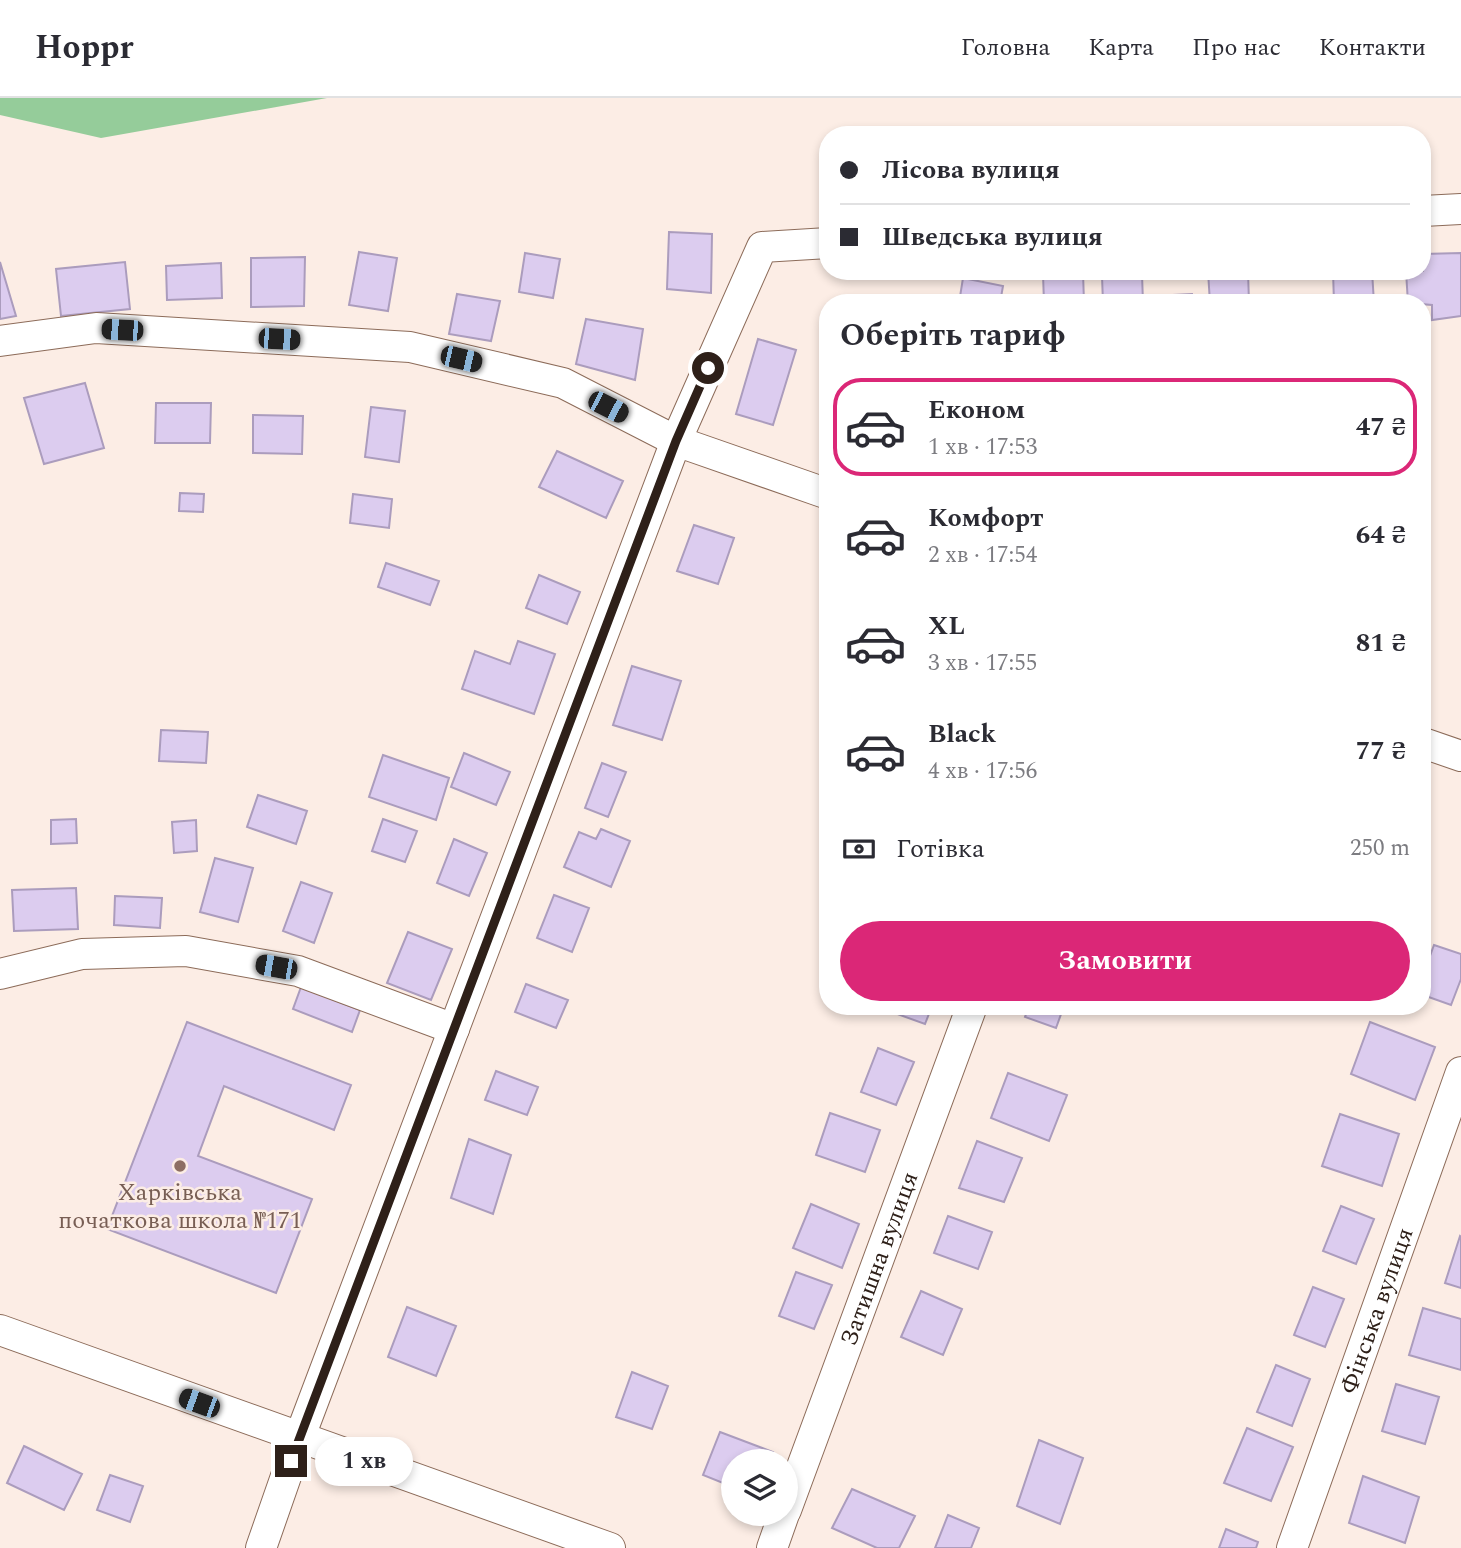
<!DOCTYPE html>
<html lang="uk">
<head>
<meta charset="utf-8">
<style>
	:root { --surface:#fff; --page:#f2f2f3; --text:#2b2b33; --muted:#7c7c81; --line:#e1e1e2; --accent:#db2777 }
	body { margin:0; font-family:Spectral,serif; background:var(--page); color:var(--text); height:100vh; display:flex; flex-direction:column; font-size:26px; white-space:nowrap }
	* { box-sizing:border-box; margin:0 }
	p { font-size:23px; color:var(--muted) }
	.icon { flex:none; width:38px; height:38px; fill:none; stroke:currentColor; stroke-width:2; stroke-linecap:round; stroke-linejoin:round }
	.map { position:relative; flex:1; overflow:hidden }
	.sheet { position:absolute; left:819px; top:196px; width:612px; height:721px; display:flex; flex-direction:column; background:var(--surface); border-radius:28px; box-shadow:0 4px 10px #0003 }
	.sheet>* { flex:none }
	.top-card { position:absolute; left:819px; top:28px; width:612px; height:154px; border-radius:28px; box-shadow:0 4px 10px #0003; display:grid; align-content:center; height:154px; padding:0 21px; background:var(--surface) }
	.tools { position:absolute; left:721px; top:1351px; display:grid; gap:14px }
	.tools a { display:grid; place-items:center; width:77px; height:77px; border-radius:50%; background:var(--surface); box-shadow:0 4px 10px #0003; font-size:35px }
	.end { position:absolute; width:32px; height:32px; margin:-16px; border:9px solid #2e2019; background:#fff; box-shadow:0 0 0 4px #fff }
	.from { border-radius:50% }
	.bubble { position:absolute; height:49px; border-radius:24px; background:var(--surface); box-shadow:0 4px 10px #0003; font-size:23px; font-weight:700; line-height:49px; text-align:center }
	.car { position:absolute; width:21px; height:42px; margin:-21px -10px; border-radius:9px; box-shadow:0 0 5px 2px #0007; background:linear-gradient(#222 24%,#8ab4d8 0 40%,#222 0 76%,#8ab4d8 0 86%,#222 0) }
	.top-card b { display:flex; align-items:center; gap:24px; height:66px; font-size:26px }
	.top-card b+b { border-top:2px solid var(--line) }
	.top-card i { width:18px; height:18px; background:var(--text) }
	ul { padding:0; list-style:none }
	li { display:flex; align-items:center; gap:21px; height:98px; margin:0 14px 10px; padding:0 7px; border:4px solid transparent; border-radius:28px }
	li div { flex:1 }
	li b { display:block; font-size:26px }
	li em { font-style:normal; font-weight:700 }
	li.on { border-color:var(--accent) }
	li>.icon { width:63px; height:63px; stroke-width:1.5 }
	h2 { padding:0 21px; font-size:32px; line-height:84px }
	.pay { display:flex; align-items:center; gap:18px; height:77px; padding:0 21px; font-size:26px }
	.pay p { margin-inline-start:auto }
	.cta { display:flex; gap:14px; margin-top:auto; padding:14px 21px }
	.cta a { flex:1; height:80px; border-radius:42px; background:var(--accent); color:#fff; font-size:28px; font-weight:700; line-height:80px; text-align:center }
	header { display:flex; align-items:center; gap:42px; box-sizing:border-box; height:98px; padding:0 35px; background:var(--surface); border-bottom:2px solid var(--line) }
	header strong { font-size:33px }
	nav { display:flex; gap:38px; margin-inline-start:auto; font-size:24px }
	.map>svg:first-child { display:block }
	.forest { fill:#95cc9a }
	.building { fill:#dcccef; stroke:#ab9cbd; stroke-width:2 }
	.lines { fill:none; stroke-linecap:round; stroke-linejoin:round }
	.street-casing { stroke:#8c6b59; stroke-width:32 }
	.street { stroke:#fff; stroke-width:30 }
	.route { stroke:#2e2019; stroke-width:9 }
	.education-dot { fill:#8d6e63; stroke:#fcede5; stroke-width:2.5 }
	.labels { text-anchor:middle; stroke-width:5; stroke-linejoin:round; paint-order:stroke }
	.education-label { font-size:24px; fill:#785e54; stroke:#fcede5 }
	.street-label { font-size:24px; fill:#2e2019; stroke:#fcede5 }
</style>
</head>
<body>
<header>
<strong>Hoppr</strong>
<nav><a>Головна</a><a>Карта</a><a>Про нас</a><a>Контакти</a></nav>
</header>
<div class="map">
<svg width="1461" height="1450" viewBox="0 0 1461 1450">
	<rect width="100%" height="100%" fill="#fcede5"/>
	<path class="forest" d="M0,0h327l-226,40 -101,-23z"/>
	<path class="building" d="M669,134l43,2 -1,59 -44,-4z
		M359,154l38,6 -9,53 -39,-6z
		M525,155l35,6 -7,39 -34,-6z
		M1461,155v63l-29,4v-15l-24,-2 -2,-32h17v-17z
		M305,159l-1,49 -53,1v-49z
		M0,164l16,54 -16,3z
		M125,164l5,47 -69,7 -5,-47z
		M221,165l1,35 -55,2 -1,-34z
		M1208,173h40l1,32h-39z
		M1333,173h39l2,32h-40z
		M1083,174l1,31h-40l-1,-29z
		M1142,176l1,29h-40l-1,-27z
		M963,180l40,8 -3,17h-41z
		M457,196l43,7 -9,40 -42,-7z
		M1192,196l1,9h-40v-7z
		M586,221l57,10 -8,51 -59,-16z
		M758,241l38,11 -23,75 -37,-11z
		M85,285l19,65 -60,16 -20,-66z
		M156,305h55l-1,40h-55z
		M371,309l34,4 -6,51 -34,-5z
		M253,317l50,1 -1,38 -49,-1z
		M557,353l66,30 -17,37 -67,-31z
		M180,395l24,1 -1,18 -24,-1z
		M353,396l39,5 -3,29 -39,-5z
		M694,427l40,13 -16,46 -41,-13z
		M386,465l53,18 -9,24 -52,-18z
		M539,477l41,17 -13,32 -41,-16z
		M518,543l37,13 -21,60 -72,-25 13,-38 35,13z
		M632,568l49,15 -19,59 -49,-15z
		M161,632l47,2 -2,31 -47,-2z
		M464,655l46,19 -14,33 -45,-18z
		M383,657l66,23 -13,42 -67,-23z
		M602,665l24,9 -18,45 -23,-9z
		M258,697l49,16 -11,33 -49,-17z
		M76,721l1,24 -26,1v-24z
		M383,721l34,12 -12,31 -33,-11z
		M196,722l1,31 -23,2 -2,-31z
		M601,731l29,12 -19,46 -47,-20 15,-35 17,7z
		M454,741l33,14 -18,43 -32,-13z
		M215,760l38,10 -15,54 -38,-10z
		M301,784l31,11 -18,50 -31,-12z
		M76,790l2,41 -64,2 -2,-41z
		M554,797l35,13 -17,44 -35,-14z
		M115,798l47,2 -2,30 -46,-3z
		M408,834l44,17 -21,51 -44,-17z
		M1434,847l27,9v25l-10,26 -28,-10v-20z
		M526,886l42,16 -12,28 -41,-16z
		M301,889l59,23 -8,22 -59,-23z
		M891,908h41l-7,18 -36,-13z
		M1029,908h35l-8,22 -31,-11z
		M187,924l164,63 -17,45 -110,-44 -26,70 114,43 -36,94 -169,-64z
		M1370,924l65,25 -20,53 -64,-26z
		M878,950l36,14 -18,43 -35,-13z
		M496,973l42,16 -11,28 -42,-15z
		M1008,975l59,22 -18,46 -58,-23z
		M830,1015l50,17 -15,42 -49,-17z
		M1340,1016l59,20 -17,52 -60,-20z
		M469,1041l42,16 -18,59 -42,-16z
		M977,1043l45,17 -18,44 -45,-14z
		M811,1106l48,20 -17,44 -49,-20z
		M1341,1108l33,13 -18,45 -33,-13z
		M948,1118l44,16 -14,37 -44,-16z
		M1460,1138l1,1v51l-16,-5z
		M796,1174l36,13 -18,44 -35,-13z
		M1313,1189l31,12 -19,48 -31,-12z
		M921,1193l41,18 -19,46 -42,-18z
		M407,1209l49,19 -20,50 -48,-19z
		M1423,1210l38,11v51l-52,-15z
		M1276,1267l34,14 -18,47 -35,-14z
		M632,1274l36,14 -16,43 -36,-12z
		M1396,1286l43,13 -14,47 -43,-13z
		M1247,1330l46,19 -22,54 -47,-18z
		M720,1334l53,20 -3,9h-37v26l-30,-12z
		M1039,1342l44,18 -23,66 -43,-18z
		M24,1348l58,28 -18,36 -57,-27z
		M110,1377l33,11 -13,36 -33,-12z
		M1363,1378l56,21 -14,46 -56,-20z
		M852,1391l63,27 -16,32h-22l-45,-20z
		M948,1417l31,13 -8,20h-36z
		M1226,1431l32,13 -2,6h-37z"/>
	<g class="lines">
		<g class="street-casing">
			<g id="street">
				<path d="M1423,113l38,-2"/>
				<path d="M0,243l96,-13 314,19 153,36 113,58 86,-194 66,-4"/>
				<path d="M1423,645l38,13"/>
				<path d="M0,876l82,-20 104,-3 112,20 156,58"/>
				<path d="M0,1232l610,218"/>
				<path id="s1" d="M786,1412l186,-504"/>
				<path d="M261,1450l38,-109 377,-998 152,53"/>
				<path d="M772,1450l12,-34"/>
				<path id="s2" d="M1292,1450l169,-476"/>
			</g>
		</g>
		<use href="#street" class="street"/>
	</g>
	<g class="lines">
		<path class="route" d="M291,1363l385,-1020 32,-73"/>
	</g>
	<circle class="education-dot" cx="180" cy="1068" r="7"/>
	<g class="labels">
		<g class="education-label">
			<text x="180" y="1102">Харківська<tspan x="180" dy="28">початкова школа №171</tspan></text>
		</g>
		<g class="street-label">
			<text dy="8" stroke="none"><textPath href="#s1" startOffset="268">Затишна вулиця</textPath></text>
			<text dy="8" stroke="none"><textPath href="#s2" startOffset="252">Фінська вулиця</textPath></text>
		</g>
	</g>
</svg>
<div class="tools">
<a><svg class="icon" aria-label="layers" viewBox="0 0 24 24"><path d="M12 4l9 5-9 5-9-5zM3 14l9 5 9-5"/></svg></a>
</div>
<i class="end from" style="left:708px;top:270px"></i>
<i class="end" style="left:291px;top:1363px"></i>
<div class="bubble" style="left:315px;top:1339px;width:98px">1 хв</div>
<i class="car" style="left:122px;top:232px;rotate:273deg"></i>
<i class="car" style="left:279px;top:241px;rotate:93deg"></i>
<i class="car" style="left:461px;top:261px;rotate:103deg"></i>
<i class="car" style="left:608px;top:309px;rotate:117deg"></i>
<i class="car" style="left:276px;top:869px;rotate:280deg"></i>
<i class="car" style="left:199px;top:1305px;rotate:290deg"></i>
<div class="top-card">
<b><i class="from"></i>Лісова вулиця</b>
<b><i></i>Шведська вулиця</b>
</div>
<section class="sheet">
<h2>Оберіть тариф</h2>
<ul>
<li class="on"><svg class="icon" aria-label="car" viewBox="0 0 24 24"><path d="M5 17H2v-5l4-1 3-4h7l3 4 3 1v5h-3M9 17h6M6 11h13"/><circle cx="7" cy="17" r="2"/><circle cx="17" cy="17" r="2"/></svg><div><b>Економ</b><p>1 хв · 17:53</p></div><em>47 ₴</em></li>
<li><svg class="icon" aria-label="car" viewBox="0 0 24 24"><path d="M5 17H2v-5l4-1 3-4h7l3 4 3 1v5h-3M9 17h6M6 11h13"/><circle cx="7" cy="17" r="2"/><circle cx="17" cy="17" r="2"/></svg><div><b>Комфорт</b><p>2 хв · 17:54</p></div><em>64 ₴</em></li>
<li><svg class="icon" aria-label="car" viewBox="0 0 24 24"><path d="M5 17H2v-5l4-1 3-4h7l3 4 3 1v5h-3M9 17h6M6 11h13"/><circle cx="7" cy="17" r="2"/><circle cx="17" cy="17" r="2"/></svg><div><b>XL</b><p>3 хв · 17:55</p></div><em>81 ₴</em></li>
<li><svg class="icon" aria-label="car" viewBox="0 0 24 24"><path d="M5 17H2v-5l4-1 3-4h7l3 4 3 1v5h-3M9 17h6M6 11h13"/><circle cx="7" cy="17" r="2"/><circle cx="17" cy="17" r="2"/></svg><div><b>Black</b><p>4 хв · 17:56</p></div><em>77 ₴</em></li>
</ul>
<div class="pay"><svg class="icon" aria-label="cash" viewBox="0 0 24 24"><path d="M3 7h18v10H3z"/><circle cx="12" cy="12" r="2"/></svg>Готівка<p>250 m</p></div>
<div class="cta"><a>Замовити</a></div>
</section>
</div>
</body>
</html>
